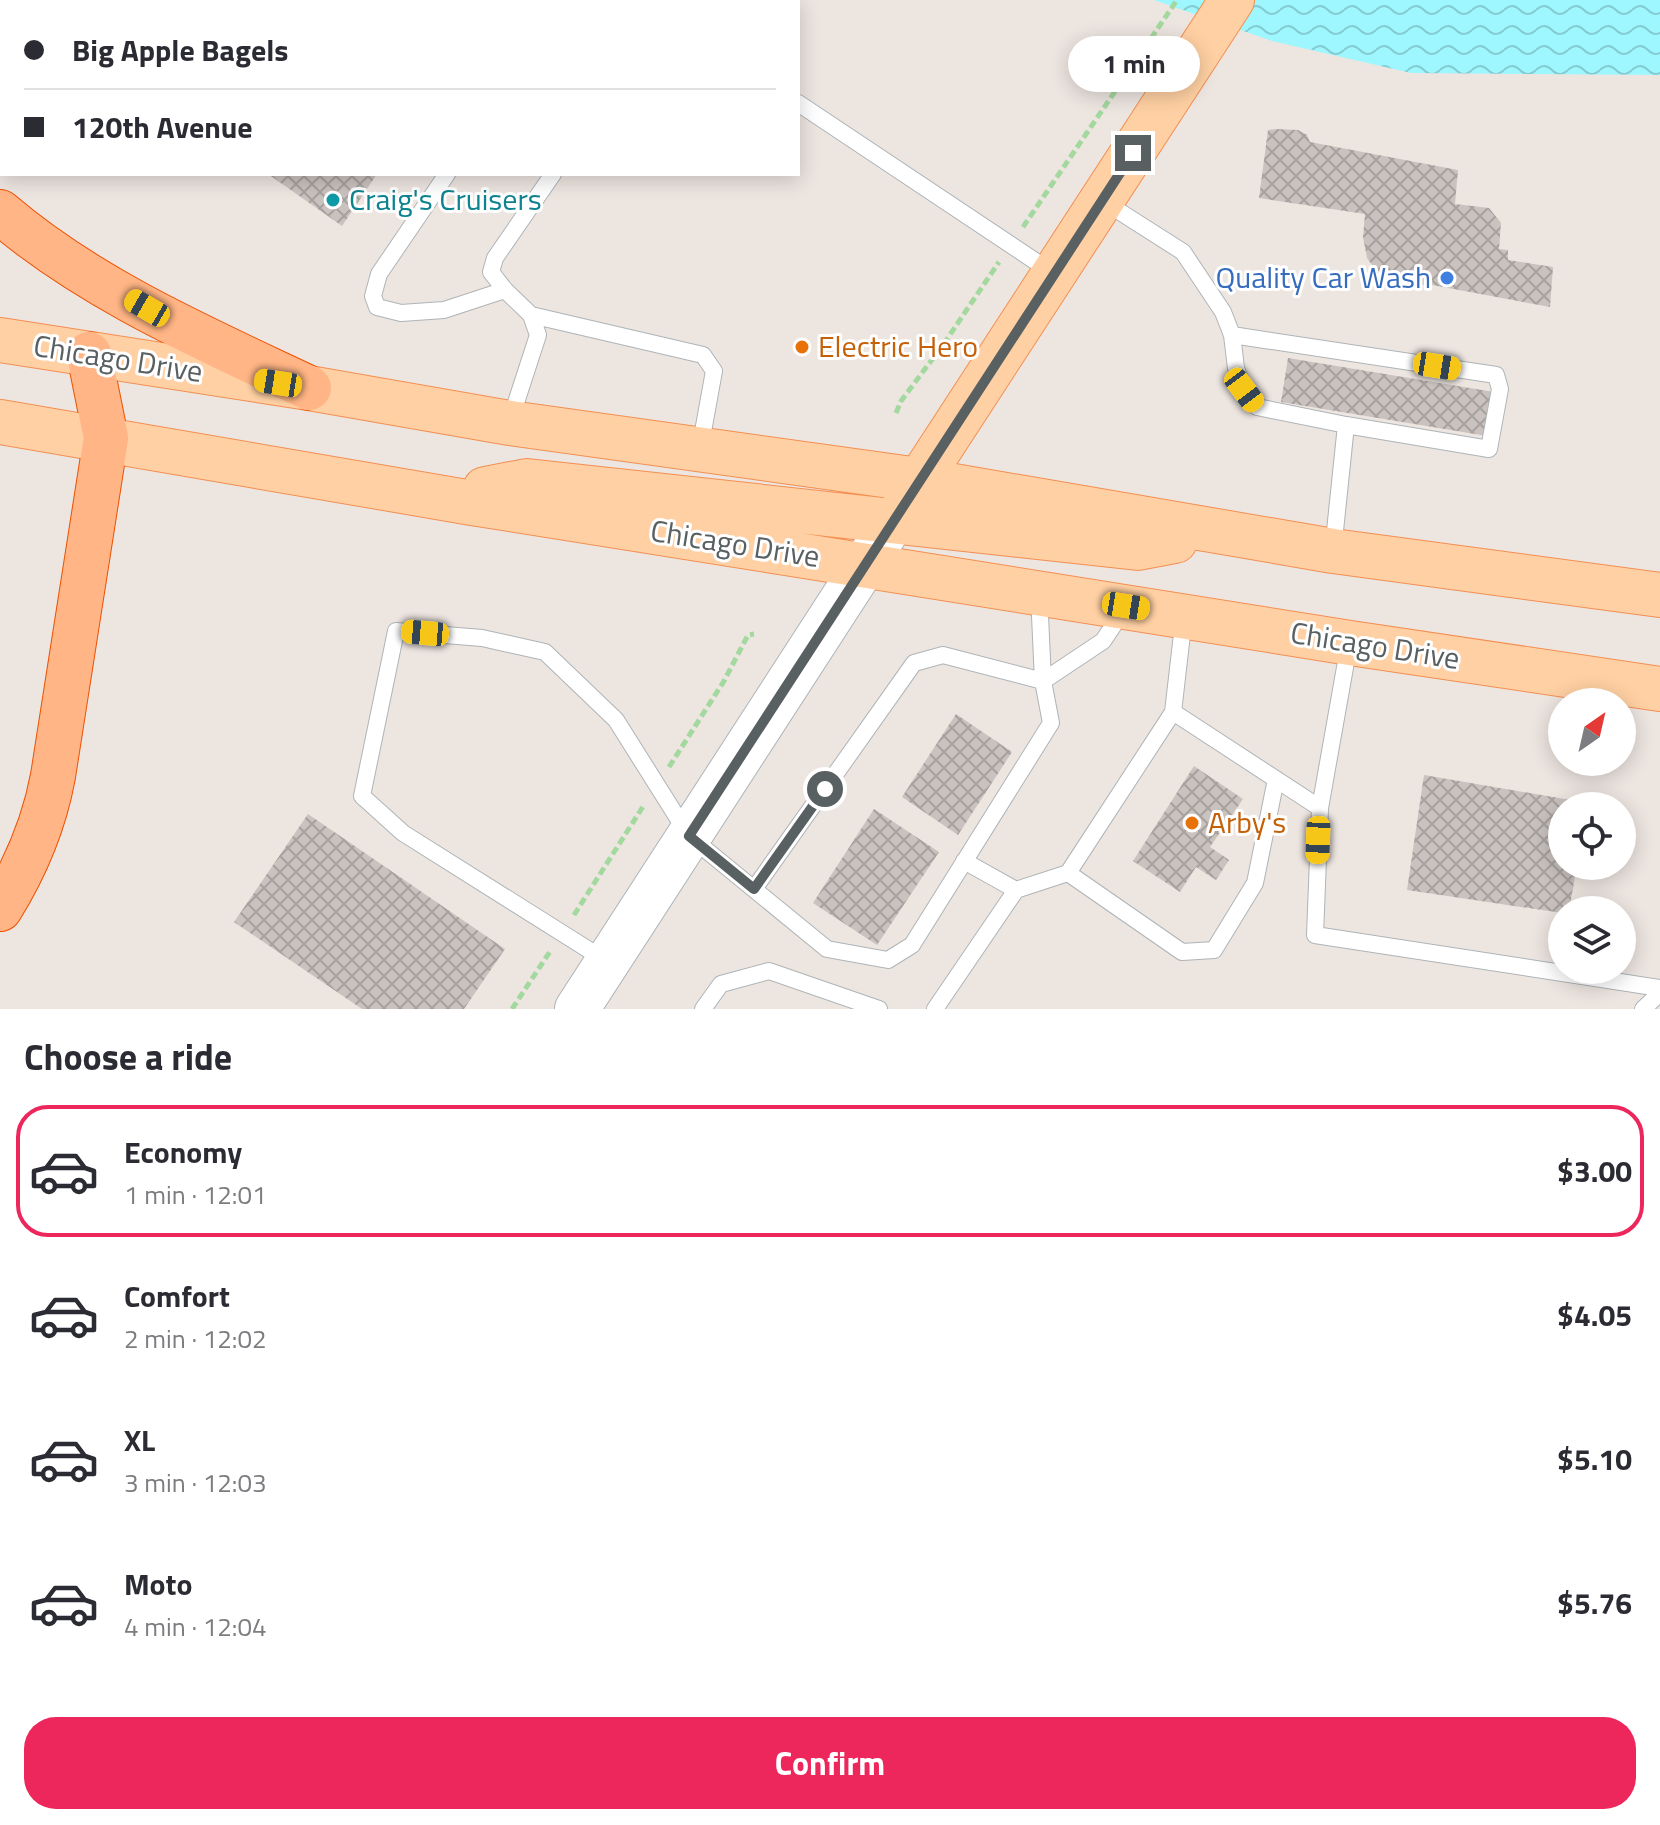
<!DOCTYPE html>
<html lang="en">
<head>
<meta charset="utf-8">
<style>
	:root { --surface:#fff; --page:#f2f2f3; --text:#2b2b33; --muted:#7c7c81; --line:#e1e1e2; --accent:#ed265c }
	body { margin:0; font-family:"Titillium Web",sans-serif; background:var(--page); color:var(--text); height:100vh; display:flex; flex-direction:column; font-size:30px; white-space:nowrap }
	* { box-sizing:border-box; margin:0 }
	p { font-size:26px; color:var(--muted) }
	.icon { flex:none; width:44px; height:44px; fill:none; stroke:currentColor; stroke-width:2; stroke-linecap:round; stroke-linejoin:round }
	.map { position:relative; height:1009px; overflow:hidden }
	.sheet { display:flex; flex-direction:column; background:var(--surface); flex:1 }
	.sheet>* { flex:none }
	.hud { position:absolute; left:0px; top:0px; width:800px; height:176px; box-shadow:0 4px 20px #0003; display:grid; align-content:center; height:176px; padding:0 24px; background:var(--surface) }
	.needle { width:52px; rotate:34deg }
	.controls { position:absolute; left:1548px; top:688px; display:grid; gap:16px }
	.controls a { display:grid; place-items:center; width:88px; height:88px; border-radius:50%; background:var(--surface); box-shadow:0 4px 20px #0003; font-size:40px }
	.end { position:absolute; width:36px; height:36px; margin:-18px; border:10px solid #596062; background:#fff; box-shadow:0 0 0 4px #fff }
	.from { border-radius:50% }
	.bubble { position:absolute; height:56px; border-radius:28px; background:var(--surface); box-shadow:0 4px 20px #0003; font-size:26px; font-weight:700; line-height:56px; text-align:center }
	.car { position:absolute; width:24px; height:48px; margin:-24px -12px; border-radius:10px; box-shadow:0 0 6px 2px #0007; background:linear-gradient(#f5c518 24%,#345 0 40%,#f5c518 0 76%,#345 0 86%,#f5c518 0) }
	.hud b { display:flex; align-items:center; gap:28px; height:76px; font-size:30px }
	.hud b+b { border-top:2px solid var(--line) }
	.hud i { width:20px; height:20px; background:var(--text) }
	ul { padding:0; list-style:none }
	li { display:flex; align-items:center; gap:24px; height:132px; margin:0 16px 12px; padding:0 8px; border:4px solid transparent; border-radius:32px }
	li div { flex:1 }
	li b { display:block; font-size:30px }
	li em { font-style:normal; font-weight:700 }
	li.active { border-color:var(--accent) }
	li>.icon { width:72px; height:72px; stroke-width:1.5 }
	h2 { padding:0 24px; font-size:36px; line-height:96px }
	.action { display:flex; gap:16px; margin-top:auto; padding:16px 24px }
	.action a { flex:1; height:92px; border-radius:32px; background:var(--accent); color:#fff; font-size:32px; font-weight:700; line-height:92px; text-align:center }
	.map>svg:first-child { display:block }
	.water { fill:url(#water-waves) }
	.building { fill:url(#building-cross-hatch) }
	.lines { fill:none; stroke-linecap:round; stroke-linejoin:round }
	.service-casing { stroke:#aeb4b7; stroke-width:18 }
	.secondary-casing { stroke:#adb4b7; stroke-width:46 }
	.primary-casing { stroke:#f48e51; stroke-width:46 }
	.motorway-casing { stroke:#ed5000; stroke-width:46 }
	.path { stroke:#a3d89e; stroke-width:5; stroke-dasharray:8 4; stroke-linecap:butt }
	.service { stroke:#fff; stroke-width:16 }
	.secondary { stroke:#fff; stroke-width:44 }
	.primary { stroke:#ffd0a3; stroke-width:44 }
	.motorway { stroke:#ffb585; stroke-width:44 }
	.route { stroke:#596062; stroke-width:10 }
	.culture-dot { fill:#0f9aa8; stroke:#fff; stroke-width:3 }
	.shop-dot { fill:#3f7fe0; stroke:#fff; stroke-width:3 }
	.food-dot { fill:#e8710a; stroke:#fff; stroke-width:3 }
	.labels { text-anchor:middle; stroke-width:6; stroke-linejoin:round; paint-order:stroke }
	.culture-label { font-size:30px; fill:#0d838f; stroke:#fff; text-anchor:start }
	.shop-label { font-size:30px; fill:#366cbe; stroke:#fff; text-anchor:end }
	.food-label { font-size:30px; fill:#c56008; stroke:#fff; text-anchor:start }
	.street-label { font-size:30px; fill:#596062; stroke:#fff }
</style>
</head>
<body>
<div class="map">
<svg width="1660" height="1009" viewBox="0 0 1660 1009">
	<defs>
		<pattern id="water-waves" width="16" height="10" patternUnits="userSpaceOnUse" patternTransform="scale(2)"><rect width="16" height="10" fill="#9ef7ff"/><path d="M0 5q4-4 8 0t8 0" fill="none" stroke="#84cbd2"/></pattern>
		<pattern id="building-cross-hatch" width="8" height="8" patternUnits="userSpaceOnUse" patternTransform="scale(2)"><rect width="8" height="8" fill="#c9c2bf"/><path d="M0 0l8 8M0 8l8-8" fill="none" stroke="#a6a19f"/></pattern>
	</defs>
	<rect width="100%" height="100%" fill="#ede5e0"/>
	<path class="water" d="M1154,0h506v75l-249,-2 -139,-32z"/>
	<path class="building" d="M1277,129l21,1 9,5 3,7 148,28 -3,34 34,4 12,15 -2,26 9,1v10l45,7 -3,40 -123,-23 -17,4 -11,-3 -19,-9 -13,-18 -4,-21 2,-23 -106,-16 9,-68z
		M268,174h109l-35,52z
		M1288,358l206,34 -7,44 -206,-34z
		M956,714l56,38 -54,83 -56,-38z
		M1194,766l49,33 -33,48 19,13 -13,20 -20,-13 -16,25 -47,-31z
		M1424,775l164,28v3h-26v60h15l-8,44h-7v3l-155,-23z
		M874,809l65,43 -62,93 -64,-42z
		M308,814l197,135 -41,60h-102l-128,-87z"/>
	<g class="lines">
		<g class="service-casing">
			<path id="service" d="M640,0l3,2
				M565,2l2,-2
				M798,103l255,170
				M447,174l-68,100 -6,22 4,11 24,6 43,-3 61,-20
				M1103,201l80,51 40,60 9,23 4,33 8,22 13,17 89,18 -13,125
				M531,315l172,40 11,16 -14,77
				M1232,335l264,40 4,14 -11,60 -143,-24
				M510,421l28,-86 -7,-20 -26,-25 -14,-18 4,-14 58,-84
				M1349,645l-29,163 -5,127 345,53
				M1173,712l147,96
				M964,861l52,29
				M1068,873l114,79 32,-2 41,-67 21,-104
				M754,889l160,-226 29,-8 100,26 60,-40 20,-30
				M608,962l-205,-129 -41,-37 34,-165 86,7 63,14 71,68 73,116 138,113 61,11 24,-15 139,-222 -8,-42 -4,-87
				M703,1009l18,-25 48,-13 110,38
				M935,1009l81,-119 52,-17 105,-161 11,-95
				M1643,1009l17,-16"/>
		</g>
		<g class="secondary-casing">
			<path id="secondary" d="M577,1009l316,-488"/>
		</g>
		<g class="primary-casing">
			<path id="primary" d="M0,340l309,48 201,35 409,57 414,71 327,44
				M0,422l472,81 878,140 310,46
				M485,489l42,-8 611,67 37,-7
				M906,501l326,-501"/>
		</g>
		<g class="motorway-casing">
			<path id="motorway" d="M0,212c90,77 203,126 309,176
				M0,909c26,-42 44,-84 53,-133l53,-338 -17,-84"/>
		</g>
		<path class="path" d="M1023,227l154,-227
			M896,413l5,-12 42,-56 56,-83
			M669,767l55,-86 24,-46 6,-1
			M574,915l70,-110
			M512,1009l39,-59"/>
		<use href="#service" class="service"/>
		<use href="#secondary" class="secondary"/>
		<use href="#primary" class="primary"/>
		<use href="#motorway" class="motorway"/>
	</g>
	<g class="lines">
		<path class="route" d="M825,789l-71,100 -65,-53 444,-683"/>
	</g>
	<circle class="culture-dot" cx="333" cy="200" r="8"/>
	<circle class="shop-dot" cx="1447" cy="278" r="8"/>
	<g class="food-dot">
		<circle cx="802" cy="347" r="8"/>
		<circle cx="1192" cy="823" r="8"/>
	</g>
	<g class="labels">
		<g class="culture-label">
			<text x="349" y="210">Craig's Cruisers</text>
		</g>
		<g class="shop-label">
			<text x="1431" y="288">Quality Car Wash</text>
		</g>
		<g class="food-label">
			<text x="818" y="357">Electric Hero</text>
			<text x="1208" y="833">Arby's</text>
		</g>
		<g class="street-label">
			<text transform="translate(118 359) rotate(9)" y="10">Chicago Drive</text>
			<text transform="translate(735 544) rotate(9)" y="10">Chicago Drive</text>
			<text transform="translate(1375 646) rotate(9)" y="10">Chicago Drive</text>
		</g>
	</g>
</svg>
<div class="controls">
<a><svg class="needle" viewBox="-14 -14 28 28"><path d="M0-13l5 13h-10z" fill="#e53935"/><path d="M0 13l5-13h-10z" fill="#7c7c81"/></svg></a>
<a><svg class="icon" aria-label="locate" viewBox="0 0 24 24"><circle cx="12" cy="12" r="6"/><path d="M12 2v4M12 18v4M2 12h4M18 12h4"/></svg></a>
<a><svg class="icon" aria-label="layers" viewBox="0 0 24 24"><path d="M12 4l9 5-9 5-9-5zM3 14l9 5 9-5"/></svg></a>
</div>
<i class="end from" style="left:825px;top:789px"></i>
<i class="end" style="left:1133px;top:153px"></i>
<div class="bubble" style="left:1068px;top:36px;width:132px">1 min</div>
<i class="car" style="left:147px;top:308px;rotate:300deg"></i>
<i class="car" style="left:1437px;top:366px;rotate:99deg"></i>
<i class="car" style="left:278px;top:383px;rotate:279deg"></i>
<i class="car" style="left:1244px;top:390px;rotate:143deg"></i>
<i class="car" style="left:1126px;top:606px;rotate:99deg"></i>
<i class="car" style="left:425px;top:633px;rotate:275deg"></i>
<i class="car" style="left:1318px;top:840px;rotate:182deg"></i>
<div class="hud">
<b><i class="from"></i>Big Apple Bagels</b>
<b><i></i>120th Avenue</b>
</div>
</div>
<section class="sheet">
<h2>Choose a ride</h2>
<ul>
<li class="active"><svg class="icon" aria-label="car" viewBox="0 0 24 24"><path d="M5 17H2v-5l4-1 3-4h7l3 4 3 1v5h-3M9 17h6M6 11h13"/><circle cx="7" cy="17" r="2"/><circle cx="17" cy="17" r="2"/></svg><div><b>Economy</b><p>1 min · 12:01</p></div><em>$3.00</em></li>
<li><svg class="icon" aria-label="car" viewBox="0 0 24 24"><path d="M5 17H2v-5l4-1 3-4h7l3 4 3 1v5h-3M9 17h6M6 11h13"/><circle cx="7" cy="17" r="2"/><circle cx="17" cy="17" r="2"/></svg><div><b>Comfort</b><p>2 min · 12:02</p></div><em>$4.05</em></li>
<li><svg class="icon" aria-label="car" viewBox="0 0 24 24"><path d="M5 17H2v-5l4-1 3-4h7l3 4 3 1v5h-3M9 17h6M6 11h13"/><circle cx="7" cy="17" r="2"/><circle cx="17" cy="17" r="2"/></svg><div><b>XL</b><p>3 min · 12:03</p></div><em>$5.10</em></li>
<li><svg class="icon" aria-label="car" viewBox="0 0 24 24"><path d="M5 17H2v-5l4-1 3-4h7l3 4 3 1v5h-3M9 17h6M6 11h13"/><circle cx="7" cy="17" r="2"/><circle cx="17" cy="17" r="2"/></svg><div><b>Moto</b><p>4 min · 12:04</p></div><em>$5.76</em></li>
</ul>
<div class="action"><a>Confirm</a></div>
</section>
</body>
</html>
